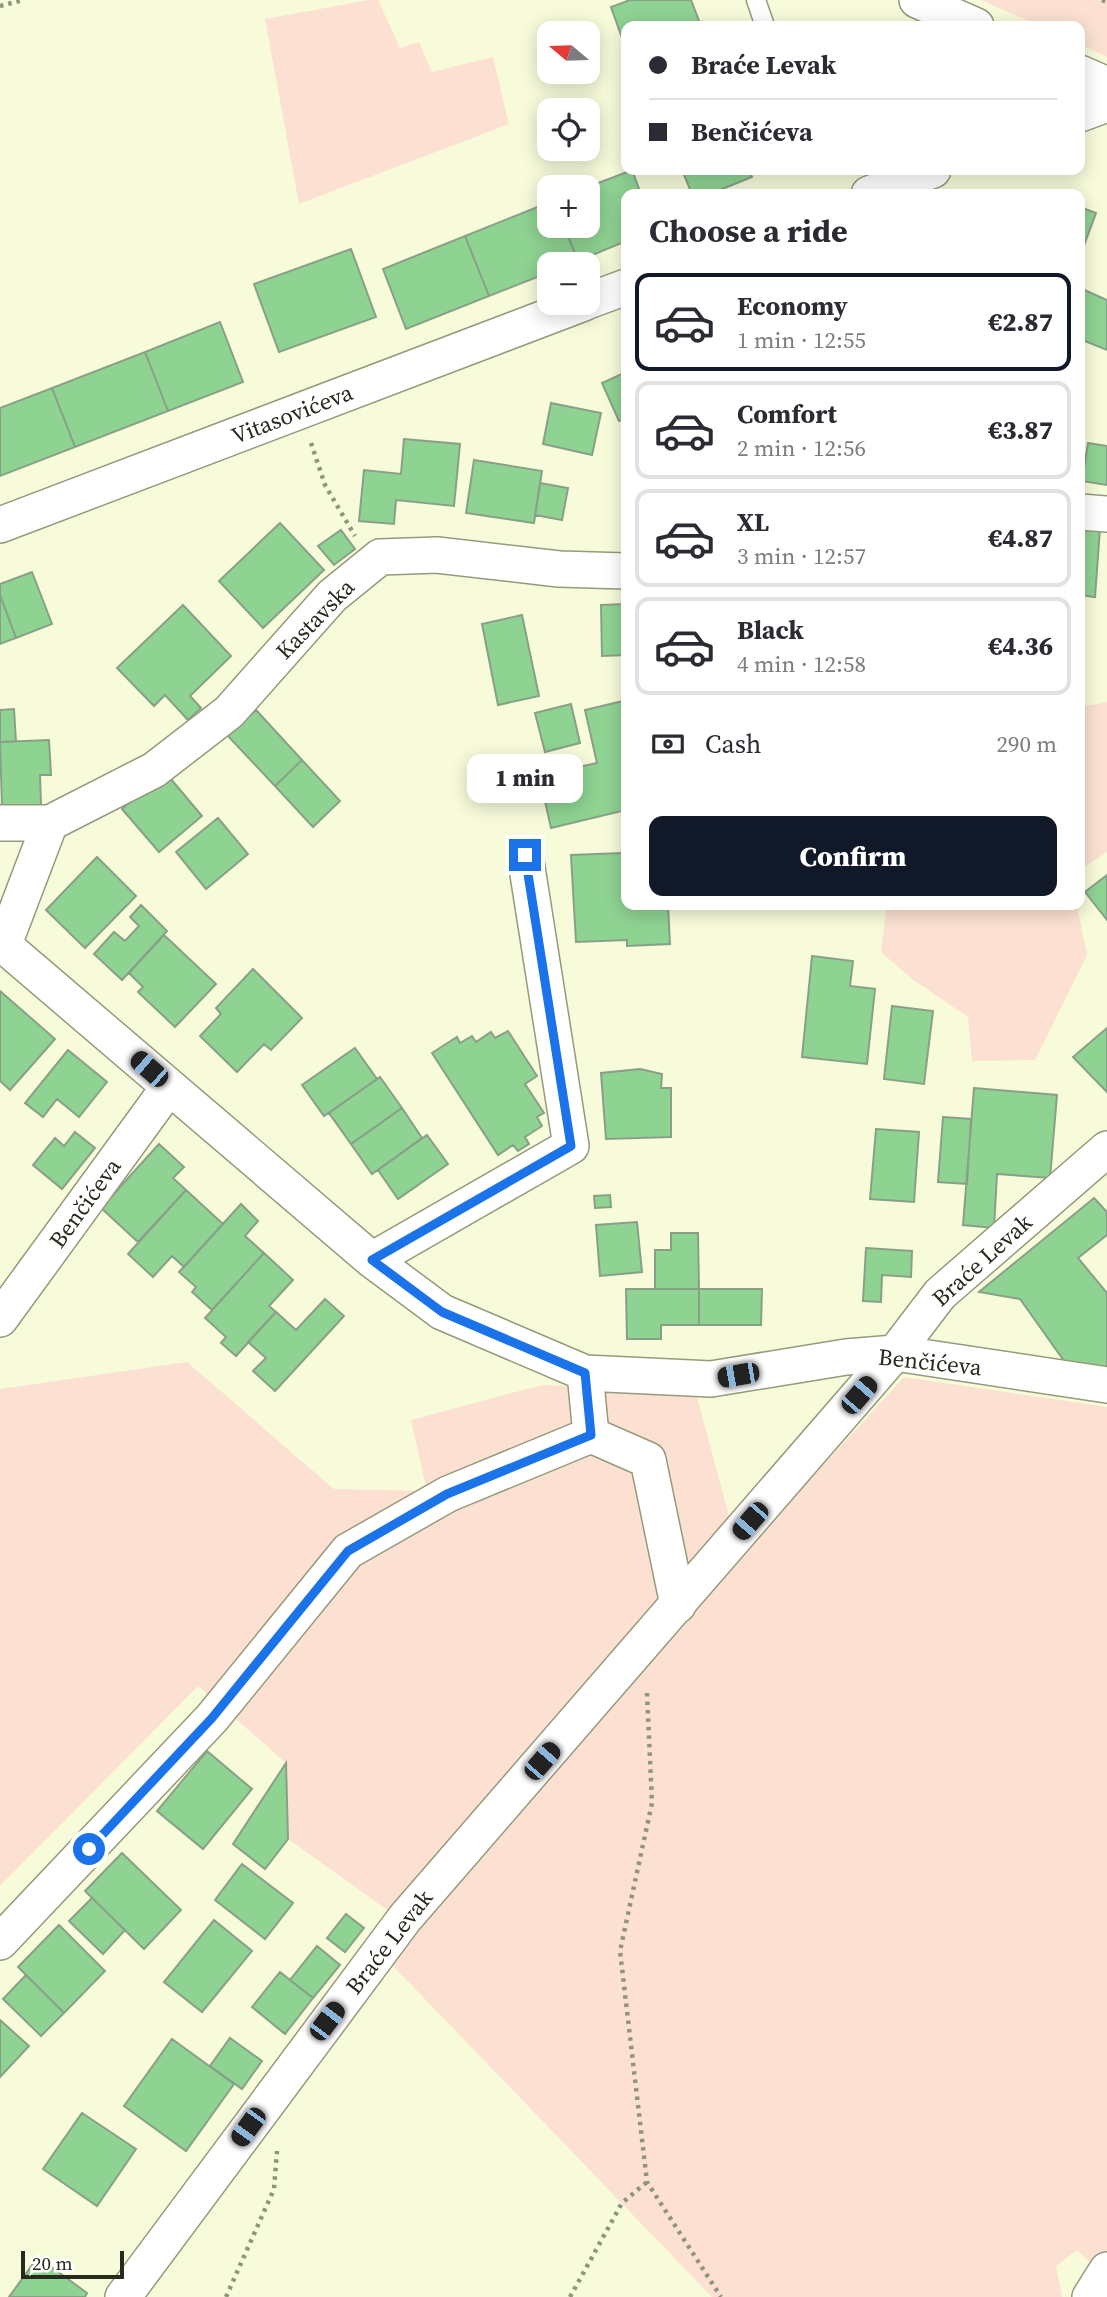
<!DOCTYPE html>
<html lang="en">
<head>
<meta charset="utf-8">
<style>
	:root { --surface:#fff; --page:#f2f2f3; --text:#2b2b33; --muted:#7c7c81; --line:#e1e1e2; --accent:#111827 }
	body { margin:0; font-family:"Source Serif 4",serif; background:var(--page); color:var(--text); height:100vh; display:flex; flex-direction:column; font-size:26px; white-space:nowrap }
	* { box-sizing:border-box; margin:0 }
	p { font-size:23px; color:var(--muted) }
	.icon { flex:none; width:38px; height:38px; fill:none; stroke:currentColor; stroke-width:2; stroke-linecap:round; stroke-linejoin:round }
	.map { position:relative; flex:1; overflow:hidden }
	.side { position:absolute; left:621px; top:189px; width:464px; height:721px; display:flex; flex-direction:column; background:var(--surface); border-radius:14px; box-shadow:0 4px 18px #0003 }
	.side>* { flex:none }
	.guide { position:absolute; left:621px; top:21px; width:464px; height:154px; border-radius:14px; box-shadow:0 4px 18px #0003; display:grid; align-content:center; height:154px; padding:0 28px; background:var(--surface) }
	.needle { width:46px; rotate:289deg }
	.controls { position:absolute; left:537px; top:21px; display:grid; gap:14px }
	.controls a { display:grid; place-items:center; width:63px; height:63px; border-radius:14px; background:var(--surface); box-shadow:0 4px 18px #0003; font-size:35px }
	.scale { position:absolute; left:21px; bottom:18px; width:103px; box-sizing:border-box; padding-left:7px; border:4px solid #282a1d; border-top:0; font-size:19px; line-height:24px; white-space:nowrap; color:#282a1d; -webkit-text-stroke:5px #fff; paint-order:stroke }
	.end { position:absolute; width:32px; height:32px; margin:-16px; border:9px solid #1a73e8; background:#fff; box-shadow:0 0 0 4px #fff }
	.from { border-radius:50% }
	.bubble { position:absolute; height:49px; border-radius:14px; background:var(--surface); box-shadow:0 4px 18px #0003; font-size:23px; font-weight:800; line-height:49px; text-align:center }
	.car { position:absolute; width:21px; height:42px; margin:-21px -10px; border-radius:9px; box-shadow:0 0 5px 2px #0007; background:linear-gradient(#222 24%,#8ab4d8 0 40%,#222 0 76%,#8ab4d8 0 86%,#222 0) }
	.guide b { display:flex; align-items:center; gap:24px; height:66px; font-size:26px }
	.guide b+b { border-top:2px solid var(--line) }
	.guide i { width:18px; height:18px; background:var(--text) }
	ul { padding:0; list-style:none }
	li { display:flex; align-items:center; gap:21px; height:98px; margin:0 14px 10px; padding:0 14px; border:4px solid var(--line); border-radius:14px }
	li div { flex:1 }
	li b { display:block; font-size:26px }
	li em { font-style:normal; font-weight:800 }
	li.active { border-color:var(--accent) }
	li>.icon { width:63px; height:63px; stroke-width:1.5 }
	h2 { padding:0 28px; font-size:32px; line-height:84px }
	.pay { display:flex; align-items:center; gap:18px; height:77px; padding:0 28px; font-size:26px }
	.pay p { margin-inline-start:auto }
	.button { display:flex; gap:14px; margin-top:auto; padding:14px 28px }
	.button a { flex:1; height:80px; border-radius:14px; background:var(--accent); color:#fff; font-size:28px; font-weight:800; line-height:80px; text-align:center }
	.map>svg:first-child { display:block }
	.green { fill:#fce1d2 }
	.building { fill:#8fd392; stroke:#88a088; stroke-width:2 }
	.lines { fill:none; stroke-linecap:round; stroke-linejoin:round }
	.lane-casing { stroke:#969a7c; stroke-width:21 }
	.street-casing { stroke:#969a7c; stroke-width:38 }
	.path { stroke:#91947d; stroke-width:4.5; stroke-dasharray:3.5 5; stroke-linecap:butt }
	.lane { stroke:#fff; stroke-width:18 }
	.street { stroke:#fff; stroke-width:35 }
	.route { stroke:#1a73e8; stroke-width:9 }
	.labels { text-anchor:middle; stroke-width:7; stroke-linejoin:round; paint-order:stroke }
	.street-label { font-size:23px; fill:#282a1d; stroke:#fff }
</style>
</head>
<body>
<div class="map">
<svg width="1107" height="2297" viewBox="0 0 1107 2297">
	<rect width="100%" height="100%" fill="#f7fbda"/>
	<path class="green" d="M368,0h10l22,48 19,-6 13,30 61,-15 16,67 -210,80 -34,-185z
		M981,0h126v57l-27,-13v-18h-40z
		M1107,702v150l-27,18v-163z
		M887,905h190l10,50 -52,105 -63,1 -4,-44 -56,-38 -31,-27z
		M187,1362l147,127 93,2 -16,-71 131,-35 153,5 45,166 164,-179 203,30v843l-11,18 -19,-18 -21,16 6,31h-350l-344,-357 22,-28 -102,-73 -2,-76 -88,-77 -198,200v-497z"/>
	<path class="building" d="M630,0h61l10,26h-75v23l-15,-42z
		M632,170l9,24h-15v47l-48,20 -14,-35h24v-39z
		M682,170h67l3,7 -42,17h-18z
		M550,202v24h14l14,35 -9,3h-19v8l-61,24 -24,-60z
		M1080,207l16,6 -16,43z
		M465,236l24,60 -83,33 -23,-60z
		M351,249l25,68 -97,35 -25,-68z
		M1080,288l27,12v50l-27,-11z
		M220,322l23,60 -75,29 -23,-59z
		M145,352l23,59 -93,36 -23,-59z
		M626,372v46l-7,3 -17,-38z
		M52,388l23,59 -75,29v-68z
		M551,403l50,10 -9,42 -49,-11z
		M404,439l56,5 -6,62 -58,-6 -2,24 -35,-3 5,-51 37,4z
		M1088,443l19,3v39l-25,-4z
		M474,460l68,11 -8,52 -68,-10z
		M540,483l28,5 -6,32 -27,-5z
		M280,523l44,47 -61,58 -44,-47z
		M1080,527l20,1 -5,69 -15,-2z
		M341,530l14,19 -21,16 -16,-19z
		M32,572l20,52 -36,14 -16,-43v-11z
		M0,595l16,43 -16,6z
		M626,604v51l-24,1 -1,-51z
		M183,605l48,51 -41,40 11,12 -13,12 -23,-25 -11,11 -37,-38z
		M522,615l17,81 -41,9 -16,-81z
		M623,701l3,14v95l-75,18 -7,-31 16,-4 -4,-21 41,-9 -12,-53z
		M571,704l9,39 -35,9 -10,-39z
		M14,709l2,33h-16v-32z
		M256,710l46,50 -27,26 -47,-50z
		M49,740l2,35h-11l1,30 -39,2 -2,-65z
		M302,760l38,41 -27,26 -38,-41z
		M165,772l37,44 -43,36 -37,-43z
		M218,818l30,36 -42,35 -30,-37z
		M622,853l1,11h3v41h42l2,39 -43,2v-6l-51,2 -5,-87z
		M97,857l39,39 -51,52 -39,-38z
		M1107,875v45l-22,-28z
		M141,905l26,26 -45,49 -28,-26 20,-22 11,9 14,-15 -9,-9z
		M164,935l52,49 -41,43 -37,-35 5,-5 -14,-14z
		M812,956l41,5 -3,25 25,3 -8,75 -65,-7z
		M253,969l49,49 -31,32 -7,-6 -27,28 -37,-36 21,-22 -5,-6z
		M0,991l55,48 -45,51 -10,-9z
		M892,1006l41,5 -9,73 -40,-5z
		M1107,1028v64l-34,-35z
		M508,1031l29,45 -12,8 19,29 -7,4 5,9 -17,11 4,7 -11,7 -5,-6 -15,10 -66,-102 25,-16 3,6 12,-7 4,6 15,-10 4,6z
		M355,1048l22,31 -53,37 -22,-31z
		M68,1050l39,32 -28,35 -22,-18 -14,18 -18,-14z
		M640,1069l22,5 -1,14h10v49l-65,2 -5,-66z
		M380,1077l22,31 -51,36 -22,-31z
		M974,1088l83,7 -7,83 -53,-4 -3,54 -31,-3z
		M402,1108l20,30 -50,36 -21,-30z
		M943,1117l28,2 -4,65 -29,-2z
		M876,1129l43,3 -5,70 -44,-3z
		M75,1132l20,16 -33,41 -29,-24 22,-27 9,8z
		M427,1135l21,29 -50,35 -20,-29z
		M159,1144l25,23 -11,11 13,12 -48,52 -37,-34z
		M186,1190l37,34 -39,43 -12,-11 -19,21 -25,-23z
		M610,1195l1,12 -16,1 -1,-12z
		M1094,1198l13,14v23l-29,23 29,35v78l-40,-6 -47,-66 -41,-7z
		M241,1204l17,17 -13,15 19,17 -52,57 -20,-18 4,-5 -17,-15z
		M637,1222l5,50 -42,4 -4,-51z
		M671,1233h27l1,56h-44v-39h16z
		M866,1248l46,3 -1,26 -29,-2 -1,27 -18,-1z
		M264,1253l29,27 -24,26 7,6 -40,44 -15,-13 5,-6 -21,-19z
		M626,1289h73v36h-38v14h-34z
		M699,1289h63l-1,36h-62z
		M325,1299l19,17 -69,75 -22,-20 13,-13 -18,-16 28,-30 20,18z
		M207,1751l45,38 -49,60 -46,-38z
		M286,1763l2,76 -23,30 -32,-25z
		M122,1853l59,57 -37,39 -59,-58z
		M242,1864l51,39 -28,36 -50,-39z
		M92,1898l33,32 -22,24 -34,-33z
		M346,1914l18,14 -19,24 -18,-14z
		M214,1920l38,31 -50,61 -38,-30z
		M59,1925l46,46 -41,42 -46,-46z
		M317,1946l23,19 -27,33 -23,-18z
		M280,1972l33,26 -28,36 -33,-27z
		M26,1975l38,38 -23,23 -38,-37z
		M0,2020l29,26 -29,31z
		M230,2038l32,23 -20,28 -32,-23z
		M172,2039l62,45 -48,67 -62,-45z
		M82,2113l54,36 -39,57 -54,-37z
		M38,2257l49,36 -2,4h-76z"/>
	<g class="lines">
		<g class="lane-casing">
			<path id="lane" d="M756,0l9,26"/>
		</g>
		<g class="street-casing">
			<path id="street" d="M917,0l59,26
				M1080,73l27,12
				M1080,114l27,-10
				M869,194l64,-24
				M588,301l38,-14
				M1080,512l27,2
				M0,525l584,-222
				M0,823h50l-46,121
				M50,823l104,-53 75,-58 103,-116 48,-39 57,-2 122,14 67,2
				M0,942l372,318 70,52 143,61 126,6 135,-22 49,-4 212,32
				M372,1260l199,-114 -46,-291
				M0,1319l169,-232
				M585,1373l6,62
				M0,1942l212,-224 136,-167 100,-57 143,-59 57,25 30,145
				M123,2297l282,-379 490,-565 45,-59 167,-145
				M1090,2297l17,-27"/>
		</g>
		<path class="path" d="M1102,0l5,2
			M0,6l23,-6
			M311,443l14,42 30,51
			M647,1693l5,110 -32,148 27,231 74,115
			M226,2297l48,-108 3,-38
			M570,2297l52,-94 25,-21"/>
		<use href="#lane" class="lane"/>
		<use href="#street" class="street"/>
	</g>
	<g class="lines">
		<path class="route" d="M89,1849l123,-131 136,-167 99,-57 144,-59 -6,-62 -143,-61 -70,-52 199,-114 -46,-291"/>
	</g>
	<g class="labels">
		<g class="street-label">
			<text transform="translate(292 414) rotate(-21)" y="8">Vitasovićeva</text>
			<text transform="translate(315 619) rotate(-46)" y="8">Kastavska</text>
			<text transform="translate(85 1203) rotate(-54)" y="8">Benčićeva</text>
			<text transform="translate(982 1260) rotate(-42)" y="8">Braće Levak</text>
			<text transform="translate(930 1362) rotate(6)" y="8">Benčićeva</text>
			<text transform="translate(389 1942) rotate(-52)" y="8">Braće Levak</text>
		</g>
	</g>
</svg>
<div class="controls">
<a><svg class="needle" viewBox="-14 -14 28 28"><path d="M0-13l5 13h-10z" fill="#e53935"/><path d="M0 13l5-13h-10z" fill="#7c7c81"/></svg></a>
<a><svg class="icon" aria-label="locate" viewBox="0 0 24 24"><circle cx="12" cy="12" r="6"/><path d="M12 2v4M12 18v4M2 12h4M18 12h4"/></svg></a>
<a>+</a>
<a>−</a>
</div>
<div class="scale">20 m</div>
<i class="end from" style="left:89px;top:1849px"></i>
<i class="end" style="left:525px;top:855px"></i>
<div class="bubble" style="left:467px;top:754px;width:116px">1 min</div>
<i class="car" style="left:149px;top:1069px;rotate:311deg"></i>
<i class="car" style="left:738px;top:1375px;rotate:260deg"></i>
<i class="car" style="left:859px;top:1395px;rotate:41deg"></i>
<i class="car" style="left:750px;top:1521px;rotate:221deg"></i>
<i class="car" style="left:542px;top:1761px;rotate:41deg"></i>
<i class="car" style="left:327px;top:2021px;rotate:37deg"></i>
<i class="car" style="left:248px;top:2127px;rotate:216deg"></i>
<div class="guide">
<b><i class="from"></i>Braće Levak</b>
<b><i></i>Benčićeva</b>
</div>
<section class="side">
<h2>Choose a ride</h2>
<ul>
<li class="active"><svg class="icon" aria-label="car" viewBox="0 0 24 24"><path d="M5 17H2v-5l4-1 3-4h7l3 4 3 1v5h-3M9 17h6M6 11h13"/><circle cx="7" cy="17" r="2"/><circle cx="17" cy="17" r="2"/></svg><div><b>Economy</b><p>1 min · 12:55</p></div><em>€2.87</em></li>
<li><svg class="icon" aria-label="car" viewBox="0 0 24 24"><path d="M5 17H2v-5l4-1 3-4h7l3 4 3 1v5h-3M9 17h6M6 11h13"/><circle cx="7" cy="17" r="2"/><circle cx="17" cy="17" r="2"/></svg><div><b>Comfort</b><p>2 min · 12:56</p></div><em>€3.87</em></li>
<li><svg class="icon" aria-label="car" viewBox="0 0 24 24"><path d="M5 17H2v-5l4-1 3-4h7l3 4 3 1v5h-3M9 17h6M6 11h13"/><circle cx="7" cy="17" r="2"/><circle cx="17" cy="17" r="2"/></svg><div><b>XL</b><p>3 min · 12:57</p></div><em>€4.87</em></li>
<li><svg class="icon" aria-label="car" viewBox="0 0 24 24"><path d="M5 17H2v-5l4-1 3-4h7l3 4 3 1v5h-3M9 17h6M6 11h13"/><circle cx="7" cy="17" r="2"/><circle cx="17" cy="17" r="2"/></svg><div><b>Black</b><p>4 min · 12:58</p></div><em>€4.36</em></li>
</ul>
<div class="pay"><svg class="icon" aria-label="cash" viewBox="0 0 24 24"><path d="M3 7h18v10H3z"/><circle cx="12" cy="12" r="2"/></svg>Cash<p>290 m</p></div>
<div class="button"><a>Confirm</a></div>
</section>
</div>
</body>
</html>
